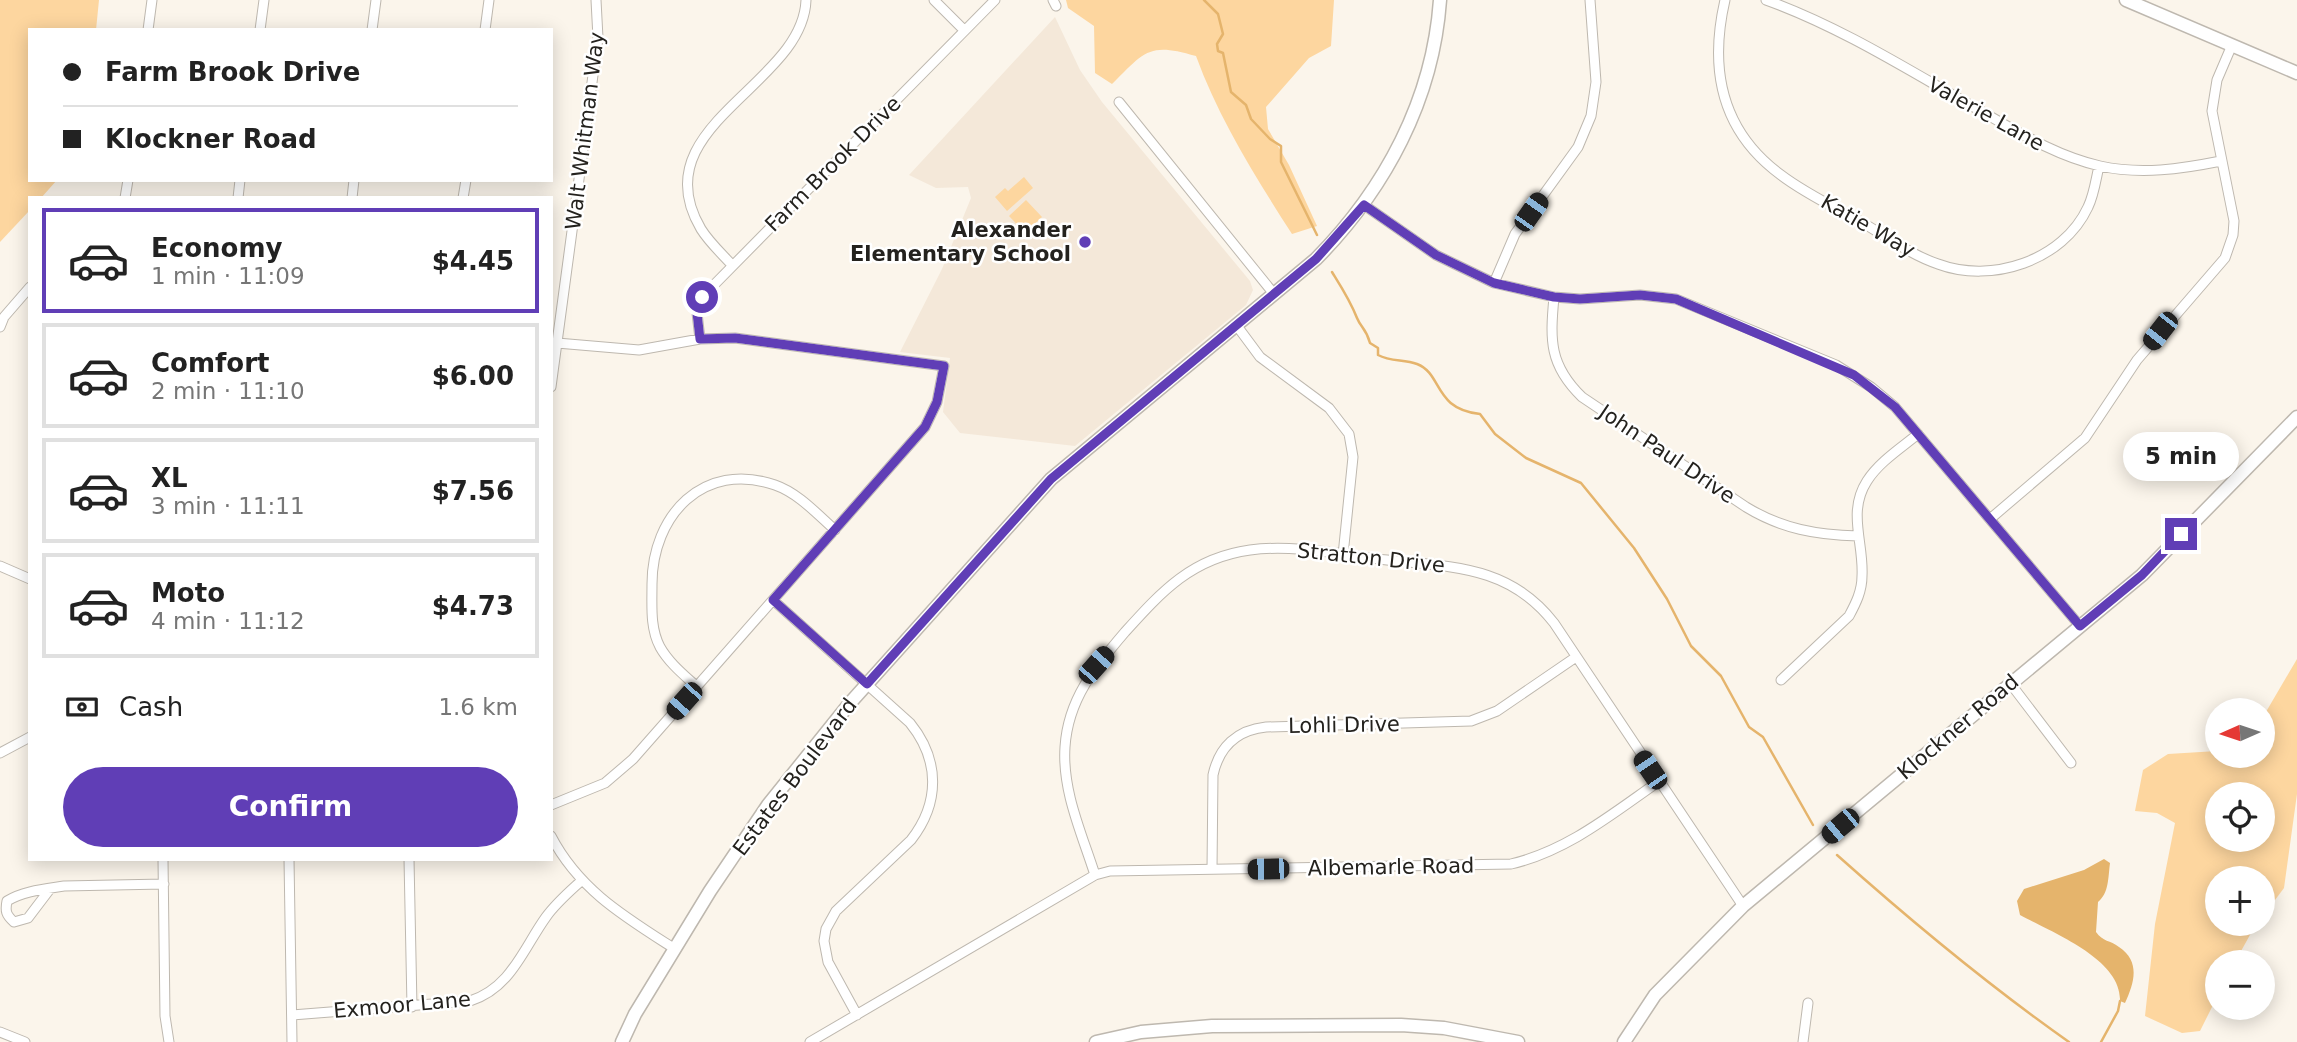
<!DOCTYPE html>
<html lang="en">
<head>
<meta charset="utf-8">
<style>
	:root { --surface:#fff; --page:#f6f6f6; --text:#222; --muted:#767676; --line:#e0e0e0; --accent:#603eb6 }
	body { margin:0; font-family:"DejaVu Sans",sans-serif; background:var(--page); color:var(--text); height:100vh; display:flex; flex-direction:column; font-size:26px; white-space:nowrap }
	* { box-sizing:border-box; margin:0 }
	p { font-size:23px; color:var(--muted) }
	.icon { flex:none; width:38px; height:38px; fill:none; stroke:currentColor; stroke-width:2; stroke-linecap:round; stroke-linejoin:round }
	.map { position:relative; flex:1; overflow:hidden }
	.panel { position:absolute; left:28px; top:196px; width:525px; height:665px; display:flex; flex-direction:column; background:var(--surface); border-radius:0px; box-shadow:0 4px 18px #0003 }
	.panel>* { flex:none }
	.top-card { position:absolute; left:28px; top:28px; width:525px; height:154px; border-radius:0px; box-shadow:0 4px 18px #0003; display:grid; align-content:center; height:154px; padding:0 35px; background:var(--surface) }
	.needle { width:46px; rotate:267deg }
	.tools { position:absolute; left:2205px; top:698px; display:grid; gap:14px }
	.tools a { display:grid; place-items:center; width:70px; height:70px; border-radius:50%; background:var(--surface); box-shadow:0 4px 18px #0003; font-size:35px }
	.end { position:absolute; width:32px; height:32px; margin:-16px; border:9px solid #603eb6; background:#fff; box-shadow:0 0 0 4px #fff }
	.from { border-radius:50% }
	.bubble { position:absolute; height:49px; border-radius:24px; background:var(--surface); box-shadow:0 4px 18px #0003; font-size:23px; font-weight:700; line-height:49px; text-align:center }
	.car { position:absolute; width:21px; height:42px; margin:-21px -10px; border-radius:9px; box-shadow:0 0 5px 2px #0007; background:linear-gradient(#222 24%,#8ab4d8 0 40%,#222 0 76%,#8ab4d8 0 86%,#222 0) }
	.top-card b { display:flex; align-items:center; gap:24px; height:66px; font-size:26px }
	.top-card b+b { border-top:2px solid var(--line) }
	.top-card i { width:18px; height:18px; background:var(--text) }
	ul { padding:12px 0 0; list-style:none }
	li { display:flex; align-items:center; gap:21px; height:105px; margin:0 14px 10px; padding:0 21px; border:4px solid var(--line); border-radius:0px }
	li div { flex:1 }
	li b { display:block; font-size:26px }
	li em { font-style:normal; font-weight:700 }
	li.on { border-color:var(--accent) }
	li>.icon { width:63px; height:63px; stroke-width:1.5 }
	.pay { display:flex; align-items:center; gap:18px; height:77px; padding:0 35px; font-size:26px }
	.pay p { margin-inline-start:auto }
	.button { display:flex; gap:14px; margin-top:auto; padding:14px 35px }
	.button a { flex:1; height:80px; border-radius:42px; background:var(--accent); color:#fff; font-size:28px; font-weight:700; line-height:80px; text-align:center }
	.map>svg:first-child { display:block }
	.built { fill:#f4e8d9 }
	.green { fill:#fdd69f; fill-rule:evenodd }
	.water { fill:#e5b46c }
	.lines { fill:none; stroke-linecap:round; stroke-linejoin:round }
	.stream { stroke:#e5b46c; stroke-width:2.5 }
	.street-casing { stroke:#beb8af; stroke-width:11 }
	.secondary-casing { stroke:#beb8af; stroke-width:15 }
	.street { stroke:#fff; stroke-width:9 }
	.secondary { stroke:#fff; stroke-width:12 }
	.route { stroke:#603eb6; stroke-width:9 }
	.poi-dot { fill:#603eb6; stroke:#fff; stroke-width:2.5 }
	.labels { text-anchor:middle; stroke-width:5; stroke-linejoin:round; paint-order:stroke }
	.street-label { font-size:21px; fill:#24221e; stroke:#fff }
	.poi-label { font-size:21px; font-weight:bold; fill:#24221e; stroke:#fff; text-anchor:end }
</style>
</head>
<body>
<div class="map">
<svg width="2297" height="1042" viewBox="0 0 2297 1042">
	<rect width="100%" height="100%" fill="#fbf5eb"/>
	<path class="built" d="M1055,17l25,53 22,32 148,179 3,9 -7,15 -171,141 -115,-13 -17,-21 7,-54 -50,-6 42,-83 29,-71 -3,-11 -32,1 -27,-13z"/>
	<path class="green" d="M0,0h99l-3,30h-66v150h27l-16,18h-11v12l-30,32z
		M1066,0h268l-3,46 -22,12 -43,49 2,22 21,36 28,61 -25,8c-36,-56 -73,-115 -96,-178 -47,-14 -51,-5 -84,28l-17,-11 -1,-47 -26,-18z
		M1024,177l9,11 -26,23 -12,-14 10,-9 3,3z
		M1026,200l16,17 -17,16 -16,-17z
		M2297,659v135l-13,94 -21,28v-38h-46v46h39l-21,38h-18v35l-17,34 -18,2 -37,-17 10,-92 20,-101 -18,-10 -22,-2 8,-41 25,-16 49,-3v5h46v-39zM2263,794v46h-46v-46z"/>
	<path class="water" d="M2104,859l6,4c-2,15 -1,30 -12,39l-2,30c7,10 14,8 23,15 22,15 15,36 6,56l-5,-2c2,-42 -69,-69 -100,-86l-3,-14 7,-12 60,-19z"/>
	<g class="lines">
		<path class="stream" d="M1204,0l14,14 5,20 -6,10 1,7 5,2 8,39 15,13 5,14 19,20 11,7v16l36,73
			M1332,272c10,16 18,28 25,46 4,10 9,10 13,25l8,5v7c13,7 26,4 39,9 26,10 16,45 63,50l15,20 31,24 55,25 53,65 33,51 24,47 30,30 28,51 14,10 50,88
			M1837,855c74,66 151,130 232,187
			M2101,1042l17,-31 2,-10"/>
		<g class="street-casing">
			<path id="street" d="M934,0l30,30
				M1053,0l3,6
				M1725,0c-16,69 -4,131 56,175 25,19 55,33 82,48 24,14 48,32 75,41 53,20 125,-3 150,-57 6,-12 8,-28 11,-41
				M1766,0c75,27 144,71 213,110 39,22 77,46 121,56 41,9 81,3 121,-5
				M148,30l4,-30
				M260,30l4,-30
				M372,30l4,-30
				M485,30l4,-30
				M1119,102l155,192
				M125,198l3,-18
				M238,198l2,-18
				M352,198l2,-18
				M463,198l3,-18
				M1364,205l72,50 58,28 60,14 26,2 60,-4 36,4 160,66 35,22 24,20 185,219
				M732,265c-10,-11 -23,-23 -31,-36 -61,-103 102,-143 105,-229
				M1494,283l21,-49 63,-87 13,-31 5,-34 -6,-82
				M1554,297c-4,43 -5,68 28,100l164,110c36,22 71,28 112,29
				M1237,326l23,31 69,51 20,26 4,23 -10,98
				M0,327l4,-10 26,-30
				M700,339l-3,-26 5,-16 293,-297
				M551,387l47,-349 -2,-38
				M1990,519l95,-81 52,-78 88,-102 8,-23 1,-14 -22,-110 5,-31 15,-35
				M0,566l30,13
				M773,600l137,123c30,37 30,80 1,117l-75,71 -10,18 -2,12 4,21 29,53
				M1781,680l68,-64c7,-13 13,-25 13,-40 2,-33 -15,-64 5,-95 12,-19 34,-33 51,-47
				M2010,683l61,80
				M697,687c-13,-12 -28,-24 -37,-40 -10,-19 -8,-41 -8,-63 0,-68 51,-124 123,-99 23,8 41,28 60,45
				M0,753l30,-16
				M551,805l54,-22 28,-24 292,-332 12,-25 7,-36 -209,-28 -35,1 -61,11 -82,-7
				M551,836c28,54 74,81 124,113
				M163,859l2,157 4,26
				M289,859l3,183
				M409,859l3,148
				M1212,869l1,-94c6,-28 24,-45 53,-48l205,-6 26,-10 79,-54
				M1095,875c-13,-41 -33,-84 -30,-128 3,-48 30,-80 60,-115 37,-41 67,-74 125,-82 44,-6 93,5 137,10 66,7 123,6 167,63l189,283
				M50,889l-22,29 -14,4c-8,-7 -9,-11 -7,-21 16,-10 38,-12 57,-15l100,-2
				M292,1015l178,-14c41,-13 53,-52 76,-84 10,-14 23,-25 35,-36
				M0,1032l25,10
				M810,1042l285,-167 15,-4 401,-7c56,-13 101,-50 147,-82
				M1803,1042l5,-39"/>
		</g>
		<g class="secondary-casing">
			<path id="secondary" d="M2126,0l171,73
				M622,1042l13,-28 75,-123 58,-86 82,-102 201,-224 265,-220c69,-70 117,-159 124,-259
				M1096,1042l45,-10 71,-6 189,-1 43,3 74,14
				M1624,1042l31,-47 88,-89 399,-331 155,-158"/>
		</g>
		<use href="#street" class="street"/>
		<use href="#secondary" class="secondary"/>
	</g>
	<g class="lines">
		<path class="route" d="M702,297l-5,16 3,26 35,-1 209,28 -7,36 -12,25 -152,173 94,84 184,-205 265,-220 48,-54 72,50 58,28 60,14 26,2 60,-4 36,4 178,76 41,32 185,219 62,-51 39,-41"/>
	</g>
	<circle class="poi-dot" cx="1085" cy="242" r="7"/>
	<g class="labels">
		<g class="street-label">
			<text transform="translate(1986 114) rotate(29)" y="7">Valerie Lane</text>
			<text transform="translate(585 131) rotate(-83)" y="7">Walt Whitman Way</text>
			<text transform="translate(833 164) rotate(-45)" y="7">Farm Brook Drive</text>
			<text transform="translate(1868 226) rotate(30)" y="7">Katie Way</text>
			<text transform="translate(1667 454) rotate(34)" y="7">John Paul Drive</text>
			<text transform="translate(1371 558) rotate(6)" y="7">Stratton Drive</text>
			<text transform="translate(1344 725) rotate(-1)" y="7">Lohli Drive</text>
			<text transform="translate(1958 727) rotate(-40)" y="7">Klockner Road</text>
			<text transform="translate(795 777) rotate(-53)" y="7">Estates Boulevard</text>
			<text transform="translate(1391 867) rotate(-1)" y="7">Albemarle Road</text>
			<text transform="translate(402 1005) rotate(-5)" y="7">Exmoor Lane</text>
		</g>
		<g class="poi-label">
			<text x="1071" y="237">Alexander<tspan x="1071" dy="24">Elementary School</tspan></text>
		</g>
	</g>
</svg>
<div class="tools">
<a><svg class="needle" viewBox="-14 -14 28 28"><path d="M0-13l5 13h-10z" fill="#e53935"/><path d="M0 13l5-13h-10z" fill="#767676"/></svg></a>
<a><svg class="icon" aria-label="locate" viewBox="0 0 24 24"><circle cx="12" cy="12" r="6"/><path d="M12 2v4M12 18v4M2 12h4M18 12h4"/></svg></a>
<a>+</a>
<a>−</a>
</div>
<i class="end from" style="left:702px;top:297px"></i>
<i class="end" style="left:2181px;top:534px"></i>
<div class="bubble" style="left:2123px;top:432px;width:116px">5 min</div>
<i class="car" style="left:1531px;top:212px;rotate:35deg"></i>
<i class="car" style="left:2160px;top:331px;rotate:218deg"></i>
<i class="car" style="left:1096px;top:665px;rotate:42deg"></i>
<i class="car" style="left:684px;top:701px;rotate:222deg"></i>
<i class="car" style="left:1650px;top:770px;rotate:326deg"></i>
<i class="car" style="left:1840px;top:826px;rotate:230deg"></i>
<i class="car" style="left:1268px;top:869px;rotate:269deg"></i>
<div class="top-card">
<b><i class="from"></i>Farm Brook Drive</b>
<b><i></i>Klockner Road</b>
</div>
<section class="panel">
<ul>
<li class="on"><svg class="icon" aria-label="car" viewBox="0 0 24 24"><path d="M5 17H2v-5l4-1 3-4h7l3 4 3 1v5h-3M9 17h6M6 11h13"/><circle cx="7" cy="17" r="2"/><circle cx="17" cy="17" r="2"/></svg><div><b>Economy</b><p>1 min · 11:09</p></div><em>$4.45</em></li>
<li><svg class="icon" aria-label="car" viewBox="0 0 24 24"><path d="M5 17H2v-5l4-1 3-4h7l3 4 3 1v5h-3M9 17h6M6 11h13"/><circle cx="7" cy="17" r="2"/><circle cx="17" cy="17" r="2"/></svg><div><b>Comfort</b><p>2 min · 11:10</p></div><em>$6.00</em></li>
<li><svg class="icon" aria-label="car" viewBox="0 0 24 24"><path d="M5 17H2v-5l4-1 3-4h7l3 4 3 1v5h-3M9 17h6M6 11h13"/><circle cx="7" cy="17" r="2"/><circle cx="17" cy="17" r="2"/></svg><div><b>XL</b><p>3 min · 11:11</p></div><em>$7.56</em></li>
<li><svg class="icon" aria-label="car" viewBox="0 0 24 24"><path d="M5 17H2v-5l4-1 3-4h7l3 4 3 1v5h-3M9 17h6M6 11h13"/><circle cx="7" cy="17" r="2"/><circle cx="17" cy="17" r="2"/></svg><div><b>Moto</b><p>4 min · 11:12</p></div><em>$4.73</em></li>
</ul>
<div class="pay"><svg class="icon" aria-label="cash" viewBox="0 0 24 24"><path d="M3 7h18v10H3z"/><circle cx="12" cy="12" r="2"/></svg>Cash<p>1.6 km</p></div>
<div class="button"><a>Confirm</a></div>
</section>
</div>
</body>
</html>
